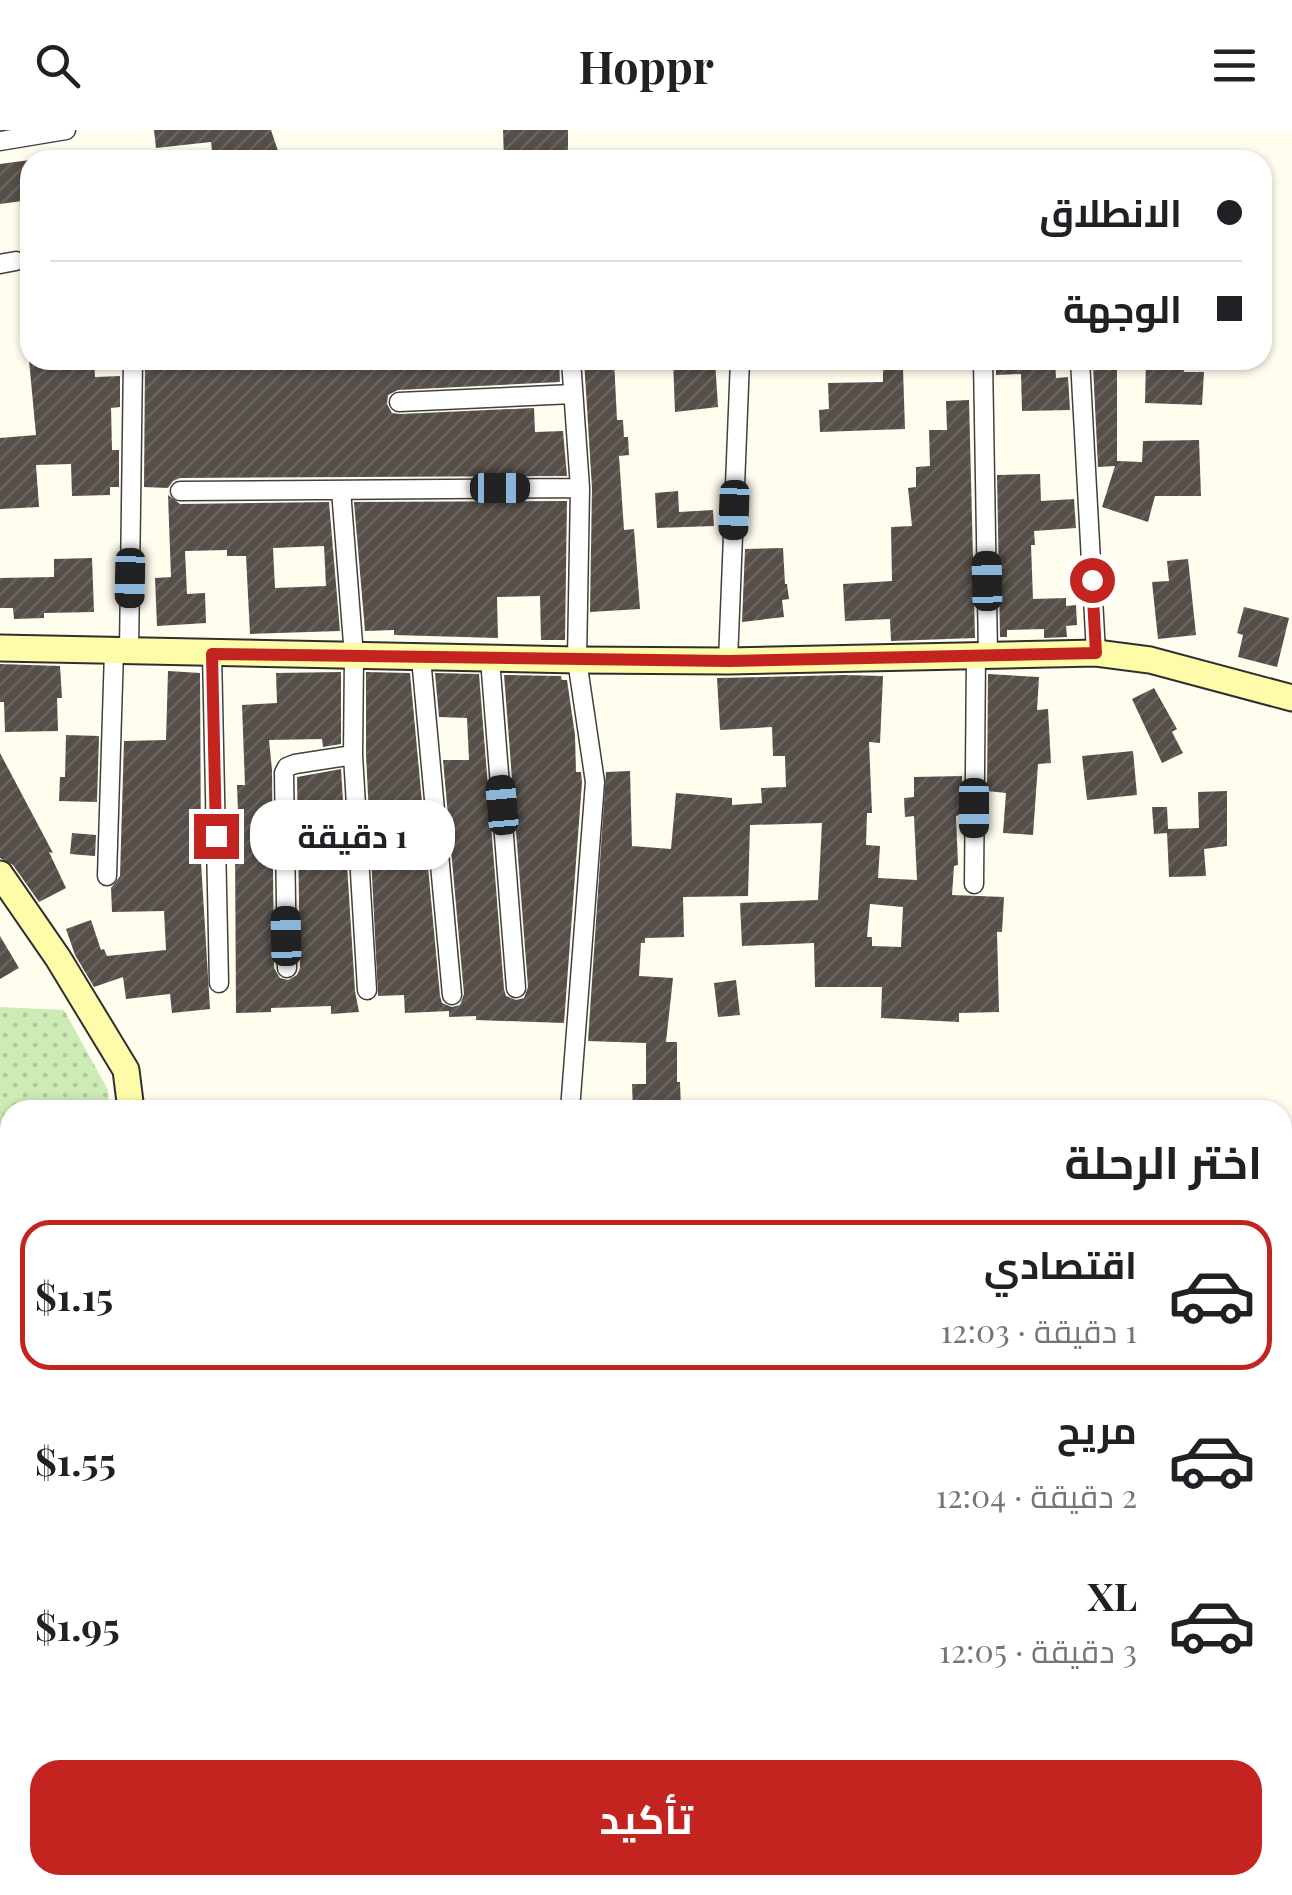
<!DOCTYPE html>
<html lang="ar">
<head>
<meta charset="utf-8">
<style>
	:root { --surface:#fff; --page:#f2f2f2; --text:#202124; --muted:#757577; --line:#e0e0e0; --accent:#c3241f }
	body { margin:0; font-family:"Playfair Display",Cairo,serif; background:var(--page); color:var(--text); direction:rtl; height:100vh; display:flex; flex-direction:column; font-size:38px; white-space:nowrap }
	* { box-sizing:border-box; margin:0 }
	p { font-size:32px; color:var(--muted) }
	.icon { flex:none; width:55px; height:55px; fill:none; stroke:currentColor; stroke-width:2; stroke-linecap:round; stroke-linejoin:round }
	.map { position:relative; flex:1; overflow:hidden; direction:ltr }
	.details { position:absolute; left:0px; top:970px; width:1292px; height:795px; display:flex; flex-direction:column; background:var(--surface); border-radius:30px 30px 0 0; box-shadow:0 2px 8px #0004; direction:rtl }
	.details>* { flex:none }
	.banner { position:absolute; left:20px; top:20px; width:1252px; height:220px; border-radius:30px; box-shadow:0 2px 8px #0004; direction:rtl; display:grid; align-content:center; height:220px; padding:0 30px; background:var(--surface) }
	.end { position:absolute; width:45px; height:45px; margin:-22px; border:12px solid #c3241f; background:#fff; box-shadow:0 0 0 5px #fff }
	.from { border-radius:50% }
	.bubble { position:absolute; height:70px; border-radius:30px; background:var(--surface); box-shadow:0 2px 8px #0004; font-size:32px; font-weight:700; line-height:70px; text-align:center; direction:rtl }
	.car { position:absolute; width:30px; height:60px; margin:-30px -15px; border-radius:12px; box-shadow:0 0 8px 2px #0007; background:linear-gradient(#222 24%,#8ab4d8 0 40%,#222 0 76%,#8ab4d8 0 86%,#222 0) }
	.banner b { display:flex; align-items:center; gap:35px; height:95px; font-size:38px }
	.banner b+b { border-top:2px solid var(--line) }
	.banner i { width:25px; height:25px; background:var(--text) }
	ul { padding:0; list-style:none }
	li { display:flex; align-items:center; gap:30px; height:150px; margin:0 20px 15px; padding:0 10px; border:5px solid transparent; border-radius:30px }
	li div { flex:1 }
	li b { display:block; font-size:38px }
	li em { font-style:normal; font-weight:700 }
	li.active { border-color:var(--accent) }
	li>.icon { width:90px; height:90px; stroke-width:1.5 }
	h2 { padding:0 30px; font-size:45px; line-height:120px }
	.primary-button { display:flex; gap:20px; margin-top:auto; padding:20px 30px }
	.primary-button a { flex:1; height:115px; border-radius:30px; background:var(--accent); color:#fff; font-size:40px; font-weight:700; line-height:115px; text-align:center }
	header { display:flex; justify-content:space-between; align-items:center; height:130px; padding:0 30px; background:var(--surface); font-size:45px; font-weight:700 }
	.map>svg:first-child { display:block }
	.grass { fill:url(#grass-dots) }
	.building { fill:url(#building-hatch); fill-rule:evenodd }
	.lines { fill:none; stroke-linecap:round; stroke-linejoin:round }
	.lane-casing { stroke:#404040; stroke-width:12 }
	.street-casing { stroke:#404040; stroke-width:21 }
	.secondary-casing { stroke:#2f2f2f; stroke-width:29 }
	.lane { stroke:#fff; stroke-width:9 }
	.street { stroke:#fff; stroke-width:18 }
	.secondary { stroke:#fffca9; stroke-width:25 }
	.route { stroke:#c3241f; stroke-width:12 }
</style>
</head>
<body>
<header><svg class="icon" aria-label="menu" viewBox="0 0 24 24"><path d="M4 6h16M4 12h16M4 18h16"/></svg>Hoppr<svg class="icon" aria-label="search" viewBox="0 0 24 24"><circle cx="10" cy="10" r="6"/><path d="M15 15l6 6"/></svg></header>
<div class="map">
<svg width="1292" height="1765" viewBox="0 0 1292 1765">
	<defs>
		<pattern id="grass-dots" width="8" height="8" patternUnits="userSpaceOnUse" patternTransform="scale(2.5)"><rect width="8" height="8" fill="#cdebb5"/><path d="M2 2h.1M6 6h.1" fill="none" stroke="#afc89a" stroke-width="1.8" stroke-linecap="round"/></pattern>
		<pattern id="building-hatch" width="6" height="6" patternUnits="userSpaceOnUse" patternTransform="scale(2.5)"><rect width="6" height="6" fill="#564f49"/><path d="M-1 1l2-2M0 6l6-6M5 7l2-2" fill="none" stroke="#69645f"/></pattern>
	</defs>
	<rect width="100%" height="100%" fill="#fffdee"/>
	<path class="grass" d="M0,877l64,3 44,80 2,20h-100v235l-10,-1z"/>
	<path class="building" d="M154,0h117l10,30h-68l-2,-18 -55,6z
		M503,0h65v30h-64z
		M30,30v40l-30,4v-40z
		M29,230h65l1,17 25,-1v31l-9,1 1,42h7v37h-9v8l-38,1 -1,-32 -35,1 3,42 -39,2v-71l36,-3z
		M145,230h28v10l46,-1v-9h37v7l37,-1v-6h266l1,22 -162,8 -10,5 -1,9 5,9 8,1 134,-6 1,24 28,-1 4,45 -387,2 -7,3 -5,7 -24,-1z
		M584,230h30l3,60h6l1,17h4l1,18 -10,1 5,74 10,-1 6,80 -50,3 2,-124z
		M673,230h42l3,47 -43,5z
		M996,230h59l1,18 12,-1 2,33 -48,1 -1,-37 -25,1z
		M1146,230h39l-1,12h20l-2,33 -57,-2z
		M1093,236h24v95l25,1 1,-21 56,-1 2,56h-46l-7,26 -46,-15 13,-41 -17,1z
		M903,239l2,60 -85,3 -1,-22 10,-1 -1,-26 55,-1v-12z
		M969,270l6,238 -84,3 -1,-22 -45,2 -2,-37 49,-3 -1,-54 21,-1 -4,-38 8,-1v-20l14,-1 -1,-36h18l-1,-29z
		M1040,344l1,27 33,-2 2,29 -42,3 1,14h-4l2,54 33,-1v8l10,-1 1,20 -11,1 1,11 -23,1v-9l-37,1v7h-7l-3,-162z
		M678,361l1,21 34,-2 1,16 -57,2 -2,-35z
		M168,365l12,9 149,-2 11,129 -90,3 -4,-78h-19v-6l-42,1 2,43 18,-1 1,30 -49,3 -2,-48 16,-1zM324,416l2,40 -51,2 -2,-40z
		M567,371l-2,139h-24l-1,-44 -43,1 1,41 -104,-3v-5l-29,1 -11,-129z
		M783,418l2,36h2l2,15 -7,1 2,17 -42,5 3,-73z
		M92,428l2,54 -50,1v5l-30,1 -1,-11h-13v-30l54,-1v-18z
		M1188,429l8,76 -38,4 -6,-57 17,-1 -2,-20z
		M1244,477l45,11 -12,49 -39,-10 5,-22 -6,-2z
		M0,534l60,2 2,32h-5l1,33 -53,1 -1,-30h-4z
		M168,541l32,2 1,189 9,147 -38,4 -2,-19 -44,5 -3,-22 -29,10 -19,-32 -9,-26 25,-9 10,30 3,-1 3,7 59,-6 -2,-39 -52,1 -1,-24 9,-12 4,-135 42,-1z
		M341,542v72l-18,3 -1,-8 -53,1 3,30 2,198 6,10 8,2 9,-5 3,-7 -3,-191 44,-8 14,222 4,21 -28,2v-8l-60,2v4l-35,1 -1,-167h9l-1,-33h-5l-1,-28h8l-3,-80 35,-2 -1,-30z
		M366,542l44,1 30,323 2,7 10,4 8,-2 4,-11 -21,-234h26l-2,-42 -28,-1 -4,-44 44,1 25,315 2,7 10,4 8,-2 4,-11 -24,-312 57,1 1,4h5l8,55 1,37h5l1,10 -18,241 -88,-3v-4l-27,1v-6l-44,2 -1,-18 -26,1 -12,-241z
		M988,544l51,3 -2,33 11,-1 3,54 -13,1 -5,71 -30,-2 3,-40 -19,-2z
		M844,545l39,1 -3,67 -11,-1 3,71h-5l-1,32 14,1 -2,32 39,2 -3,-64 -9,1 -1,-19 10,-1v-20l48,-1v14l-3,-1v26l-3,1 2,49 -4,1 -2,29 52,2 -2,35h-5l2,80 -40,1v9l-78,-4 1,-31h-67l-1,-44 -72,3 -2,-43 78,-3 4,-77 -72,2 -2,71 -65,1 1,40 -39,1v5h-4l-2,33 34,2 -7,64h11v40h3l1,28h-48l-1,-26h14v-41l-58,-2 18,-269 24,-1 2,75 39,3 5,-56 56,5v7l30,-2 -1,-15 25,-1 -1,-31h-12l-1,-29 -52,3 -3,-52zM870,774l33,3 -2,40 -29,-1v-9h-5z
		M1154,558l23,41 -5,3 11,21 -21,10 -30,-64z
		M66,605l33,1 -2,66 -38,-1 1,-24h5z
		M1133,621l4,44 -50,5 -5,-44z
		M0,623l53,100 -4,-1 17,36 -27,14 -26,-37 -13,-7z
		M1227,661v55l-23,3 2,27 -37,1 -2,-44 -13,1 -2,-27h15l1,22 31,-1 -1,-36z
		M72,703l24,2 -1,21 -25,-2z
		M0,806l19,32 -19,11z
		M736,850l4,35 -22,2 -4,-34z"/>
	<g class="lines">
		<g class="lane-casing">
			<path id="lane" d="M0,1422l10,-5
				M148,1755l1,10"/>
		</g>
		<g class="street-casing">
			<path id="street" d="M0,11l66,-11
				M0,134l16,-3
				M983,230l5,295
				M1080,230l16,293
				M399,272l174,-8
				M341,360l13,166 -1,99 14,235
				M180,361l400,-3
				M129,521l4,-291
				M212,523l7,330
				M421,528l31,337
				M490,529l26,329
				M728,531l12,-301
				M107,746l7,-225
				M974,754l2,-229
				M287,838l-3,-195 3,-6 8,-3 58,-9
				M570,980l25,-328 -18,-122 3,-172 -9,-128"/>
		</g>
		<g class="secondary-casing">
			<path id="secondary" d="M0,518l577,12 151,1 368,-8 54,7 142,38
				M0,744l58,84 68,112 5,40
				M284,1755v10"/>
		</g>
		<use href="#lane" class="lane"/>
		<use href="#street" class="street"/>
		<use href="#secondary" class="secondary"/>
	</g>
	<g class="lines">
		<path class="route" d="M216,706l-4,-182 516,7 368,-8 -4,-73"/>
	</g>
</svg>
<i class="end from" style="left:1092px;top:450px"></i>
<i class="end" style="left:216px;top:706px"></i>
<div class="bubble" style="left:250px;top:670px;width:205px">1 دقيقة</div>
<i class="car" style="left:500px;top:358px;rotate:90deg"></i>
<i class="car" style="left:734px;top:380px;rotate:182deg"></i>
<i class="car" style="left:130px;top:448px;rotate:181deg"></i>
<i class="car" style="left:987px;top:451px;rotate:359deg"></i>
<i class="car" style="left:502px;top:675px;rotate:355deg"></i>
<i class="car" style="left:974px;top:678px;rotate:180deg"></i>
<i class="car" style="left:286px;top:806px;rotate:359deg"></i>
<div class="banner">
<b><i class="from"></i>الانطلاق</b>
<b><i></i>الوجهة</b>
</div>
<section class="details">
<h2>اختر الرحلة</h2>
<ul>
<li class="active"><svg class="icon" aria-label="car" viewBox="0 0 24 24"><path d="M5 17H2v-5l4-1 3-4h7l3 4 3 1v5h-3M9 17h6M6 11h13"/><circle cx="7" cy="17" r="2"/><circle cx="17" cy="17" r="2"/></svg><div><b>اقتصادي</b><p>1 دقيقة · 12:03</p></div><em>$1.15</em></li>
<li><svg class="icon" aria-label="car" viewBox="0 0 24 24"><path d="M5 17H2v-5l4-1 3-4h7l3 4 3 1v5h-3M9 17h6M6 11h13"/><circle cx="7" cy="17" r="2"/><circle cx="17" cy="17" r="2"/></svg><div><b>مريح</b><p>2 دقيقة · 12:04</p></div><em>$1.55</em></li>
<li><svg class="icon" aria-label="car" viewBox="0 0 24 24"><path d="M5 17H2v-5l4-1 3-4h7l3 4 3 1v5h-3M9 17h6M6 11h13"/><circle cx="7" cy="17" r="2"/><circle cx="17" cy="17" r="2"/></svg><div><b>XL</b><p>3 دقيقة · 12:05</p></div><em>$1.95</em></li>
</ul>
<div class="primary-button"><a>تأكيد</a></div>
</section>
</div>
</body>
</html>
